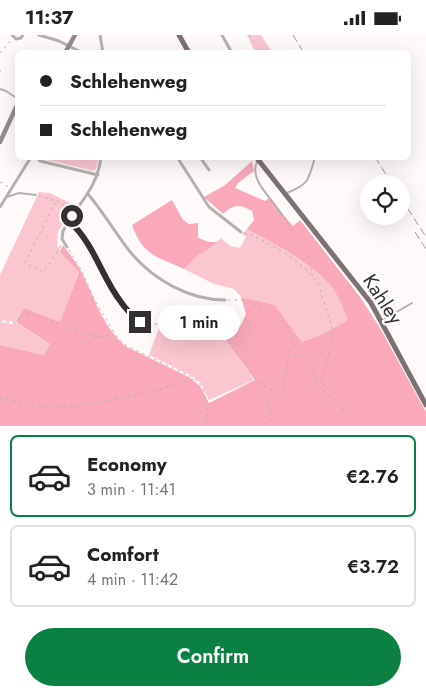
<!DOCTYPE html>
<html lang="en">
<head>
<meta charset="utf-8">
<style>
	:root { --surface:#fff; --page:#f2f2f2; --text:#222; --muted:#767676; --line:#e0e0e0; --accent:#0b8043 }
	body { margin:0; font-family:Jost,sans-serif; background:var(--page); color:var(--text); height:100vh; display:flex; flex-direction:column; font-size:19px; white-space:nowrap }
	* { box-sizing:border-box; margin:0 }
	p { font-size:16px; color:var(--muted) }
	.icon { flex:none; width:28px; height:28px; fill:none; stroke:currentColor; stroke-width:2; stroke-linecap:round; stroke-linejoin:round }
	.map { position:relative; height:391px; overflow:hidden }
	.drawer { display:flex; flex-direction:column; background:var(--surface); flex:1 }
	.drawer>* { flex:none }
	.hud { position:absolute; left:15px; top:15px; width:396px; height:110px; border-radius:8px; box-shadow:0 5px 20px #0002; display:grid; align-content:center; height:110px; padding:0 25px; background:var(--surface) }
	.buttons { position:absolute; left:360px; top:140px; display:grid; gap:10px }
	.buttons a { display:grid; place-items:center; width:50px; height:50px; border-radius:50%; background:var(--surface); box-shadow:0 5px 20px #0002; font-size:25px }
	.end { position:absolute; width:22px; height:22px; margin:-11px; border:6px solid #342f30; background:#fff; box-shadow:0 0 0 2px #fff }
	.from { border-radius:50% }
	.bubble { position:absolute; height:35px; border-radius:18px; background:var(--surface); box-shadow:0 5px 20px #0002; font-size:16px; font-weight:600; line-height:35px; text-align:center }
	.hud b { display:flex; align-items:center; gap:18px; height:48px; font-size:19px }
	.hud b+b { border-top:1px solid var(--line) }
	.hud i { width:12px; height:12px; background:var(--text) }
	ul { padding:9px 0 0; list-style:none }
	li { display:flex; align-items:center; gap:15px; height:82px; margin:0 10px 8px; padding:0 15px; border:2px solid var(--line); border-radius:8px }
	li div { flex:1 }
	li b { display:block; font-size:19px }
	li em { font-style:normal; font-weight:600 }
	li.current { border-color:var(--accent) }
	li>.icon { width:45px; height:45px; stroke-width:1.5 }
	.cta { display:flex; gap:10px; margin-top:auto; padding:10px 25px }
	.cta a { flex:1; height:58px; border-radius:30px; background:var(--accent); color:#fff; font-size:20px; font-weight:600; line-height:58px; text-align:center }
	.status { display:flex; justify-content:space-between; align-items:center; height:35px; padding:0 25px; background:var(--surface); direction:ltr }
	.status svg { height:14px; fill:currentColor }
	.map>svg:first-child { display:block }
	.green { fill:#fac7d1 }
	.forest { fill:#f9a9b9 }
	.lines { fill:none; stroke-linecap:round; stroke-linejoin:round }
	.path { stroke:#b6b0b1; stroke-width:1; stroke-dasharray:2.5 4; stroke-linecap:butt }
	.lane { stroke:#b6b0b0; stroke-width:2 }
	.street { stroke:#b6b0b0; stroke-width:3 }
	.secondary { stroke:#948b8d; stroke-width:4.5 }
	.primary { stroke:#7c7173; stroke-width:5 }
	.rail { stroke:#9e9899; stroke-width:1; stroke-dasharray:8 4; stroke-linecap:butt }
	.route { stroke:#342f30; stroke-width:6 }
	.labels { text-anchor:middle; stroke-width:4.5; stroke-linejoin:round; paint-order:stroke }
	.street-label { font-size:20px; fill:#342f30; stroke:#fff }
</style>
</head>
<body>
<div class="status"><b>11:37</b><svg viewBox="0 0 49 12"><path d="M0 12V9h3v3zM5 12V6h3v6zM10 12V3h3v9zM15 12V0h3v12zM26 1h20v11H26zM47 4h2v5h-2z"/></svg></div>
<div class="map">
<svg width="426" height="391" viewBox="0 0 426 391">
	<rect width="100%" height="100%" fill="#fff9fa"/>
	<path class="green" d="M247,0h14l11,17h-17z
		M39,123h42l17,2 -2,9 -2,2z
		M39,157l11,1 26,13 -18,25 -1,15 4,4 -1,2 19,19 -19,52 -36,-15 -8,14 -16,-2v-45z
		M247,194c29,16 61,31 84,57 8,8 12,23 18,34l-24,13 -23,9 -27,-37 -34,-8 -7,-8 -20,-5 -30,-15 15,-16 6,-1 16,-14 9,8 10,2 6,-11 -4,-3z
		M0,287l12,2 5,-1 33,21 -6,11 -44,-10z
		M160,290c16,1 36,-1 51,5 16,5 34,36 43,50l-45,20 -9,-18 -10,-7 -41,-20z"/>
	<path class="forest" d="M252,126l2,10 -16,12 -3,5 30,13 4,-3 24,28 7,-6 60,77 20,31 46,84v14h-426v-81l44,10 6,-11 -34,-22 8,-14 36,14 19,-50 -19,-20 3,-7c6,8 13,17 18,26 12,24 23,59 46,76l62,30 11,9 9,17 46,-23 -34,-47 20,-8 5,-11 -5,-17 34,8 27,37 23,-9 23,-13c-4,-10 -10,-26 -17,-34 -23,-26 -55,-41 -84,-57l7,-9 -2,-9c-13,-7 -18,-7 -29,3l-19,-17 21,-12z
		M172,165l11,20 6,4 9,-1v15l11,4h8l-12,10 -6,2 -15,15c-28,-13 -41,-13 -52,-44z"/>
	<g class="lines">
		<path class="path" d="M249,0l7,10
			M0,18l12,-14
			M0,35v4
			M0,147l9,5
			M39,161l17,5 -31,62 18,9 16,-22 2,-6
			M57,166l16,10
			M284,182l23,36 6,23
			M244,198l11,3 30,17 23,18 10,12 14,45 1,10 -11,41 2,12 19,18 9,17
			M69,215l13,21 12,28 23,38 10,9 63,30c3,2 7,4 9,7 8,9 10,33 6,43
			M228,265h13l27,10 14,11 10,15 2,10 15,16 9,25 4,-7
			M0,286l16,2 5,-9 4,-2 68,24 6,1 15,-3
			M142,286l12,3 60,4 31,33 23,43 5,22
			M258,348l25,11 6,-44 5,-4
			M0,363l46,9h19l28,-3 66,-14 34,-11"/>
		<path class="lane" d="M0,54l6,2 12,8
			M257,127c-9,18 17,38 25,53
			M287,158c23,-10 21,-12 28,-36
			M7,162l12,-4 17,2
			M381,286l31,-18"/>
		<path class="street" d="M12,0l4,4 5,-1 2,-3
			M39,0l20,6 24,12
			M100,0l3,18
			M222,0l10,18
			M122,18h6
			M36,122l4,4 58,14
			M177,122l32,50 32,25
			M200,122l9,13
			M88,159c16,19 28,40 43,59 23,27 58,47 94,47
			M0,172l31,-50
			M69,186c25,23 32,55 52,81 5,8 12,14 19,20
			M67,212l-5,-8 1,-8c14,-27 34,-41 38,-74"/>
		<path class="secondary" d="M65,18l10,-18
			M0,107l18,-39"/>
		<path class="primary" d="M179,0l10,18
			M256,122l115,146 55,102"/>
		<path class="rail" d="M293,0l11,18
			M375,122l17,27
			M401,163l25,39
			M415,197l11,17"/>
	</g>
	<g class="lines">
		<path class="route" d="M72,181l-3,5c25,22 32,55 52,81 5,8 12,14 19,20"/>
	</g>
	<g class="labels">
		<g class="street-label">
			<text transform="translate(383 264) rotate(57)" y="7">Kahley</text>
		</g>
	</g>
</svg>
<div class="buttons">
<a><svg class="icon" aria-label="locate" viewBox="0 0 24 24"><circle cx="12" cy="12" r="6"/><path d="M12 2v4M12 18v4M2 12h4M18 12h4"/></svg></a>
</div>
<i class="end from" style="left:72px;top:181px"></i>
<i class="end" style="left:140px;top:287px"></i>
<div class="bubble" style="left:158px;top:270px;width:82px">1 min</div>
<div class="hud">
<b><i class="from"></i>Schlehenweg</b>
<b><i></i>Schlehenweg</b>
</div>
</div>
<section class="drawer">
<ul>
<li class="current"><svg class="icon" aria-label="car" viewBox="0 0 24 24"><path d="M5 17H2v-5l4-1 3-4h7l3 4 3 1v5h-3M9 17h6M6 11h13"/><circle cx="7" cy="17" r="2"/><circle cx="17" cy="17" r="2"/></svg><div><b>Economy</b><p>3 min · 11:41</p></div><em>€2.76</em></li>
<li><svg class="icon" aria-label="car" viewBox="0 0 24 24"><path d="M5 17H2v-5l4-1 3-4h7l3 4 3 1v5h-3M9 17h6M6 11h13"/><circle cx="7" cy="17" r="2"/><circle cx="17" cy="17" r="2"/></svg><div><b>Comfort</b><p>4 min · 11:42</p></div><em>€3.72</em></li>
</ul>
<div class="cta"><a>Confirm</a></div>
</section>
</body>
</html>
